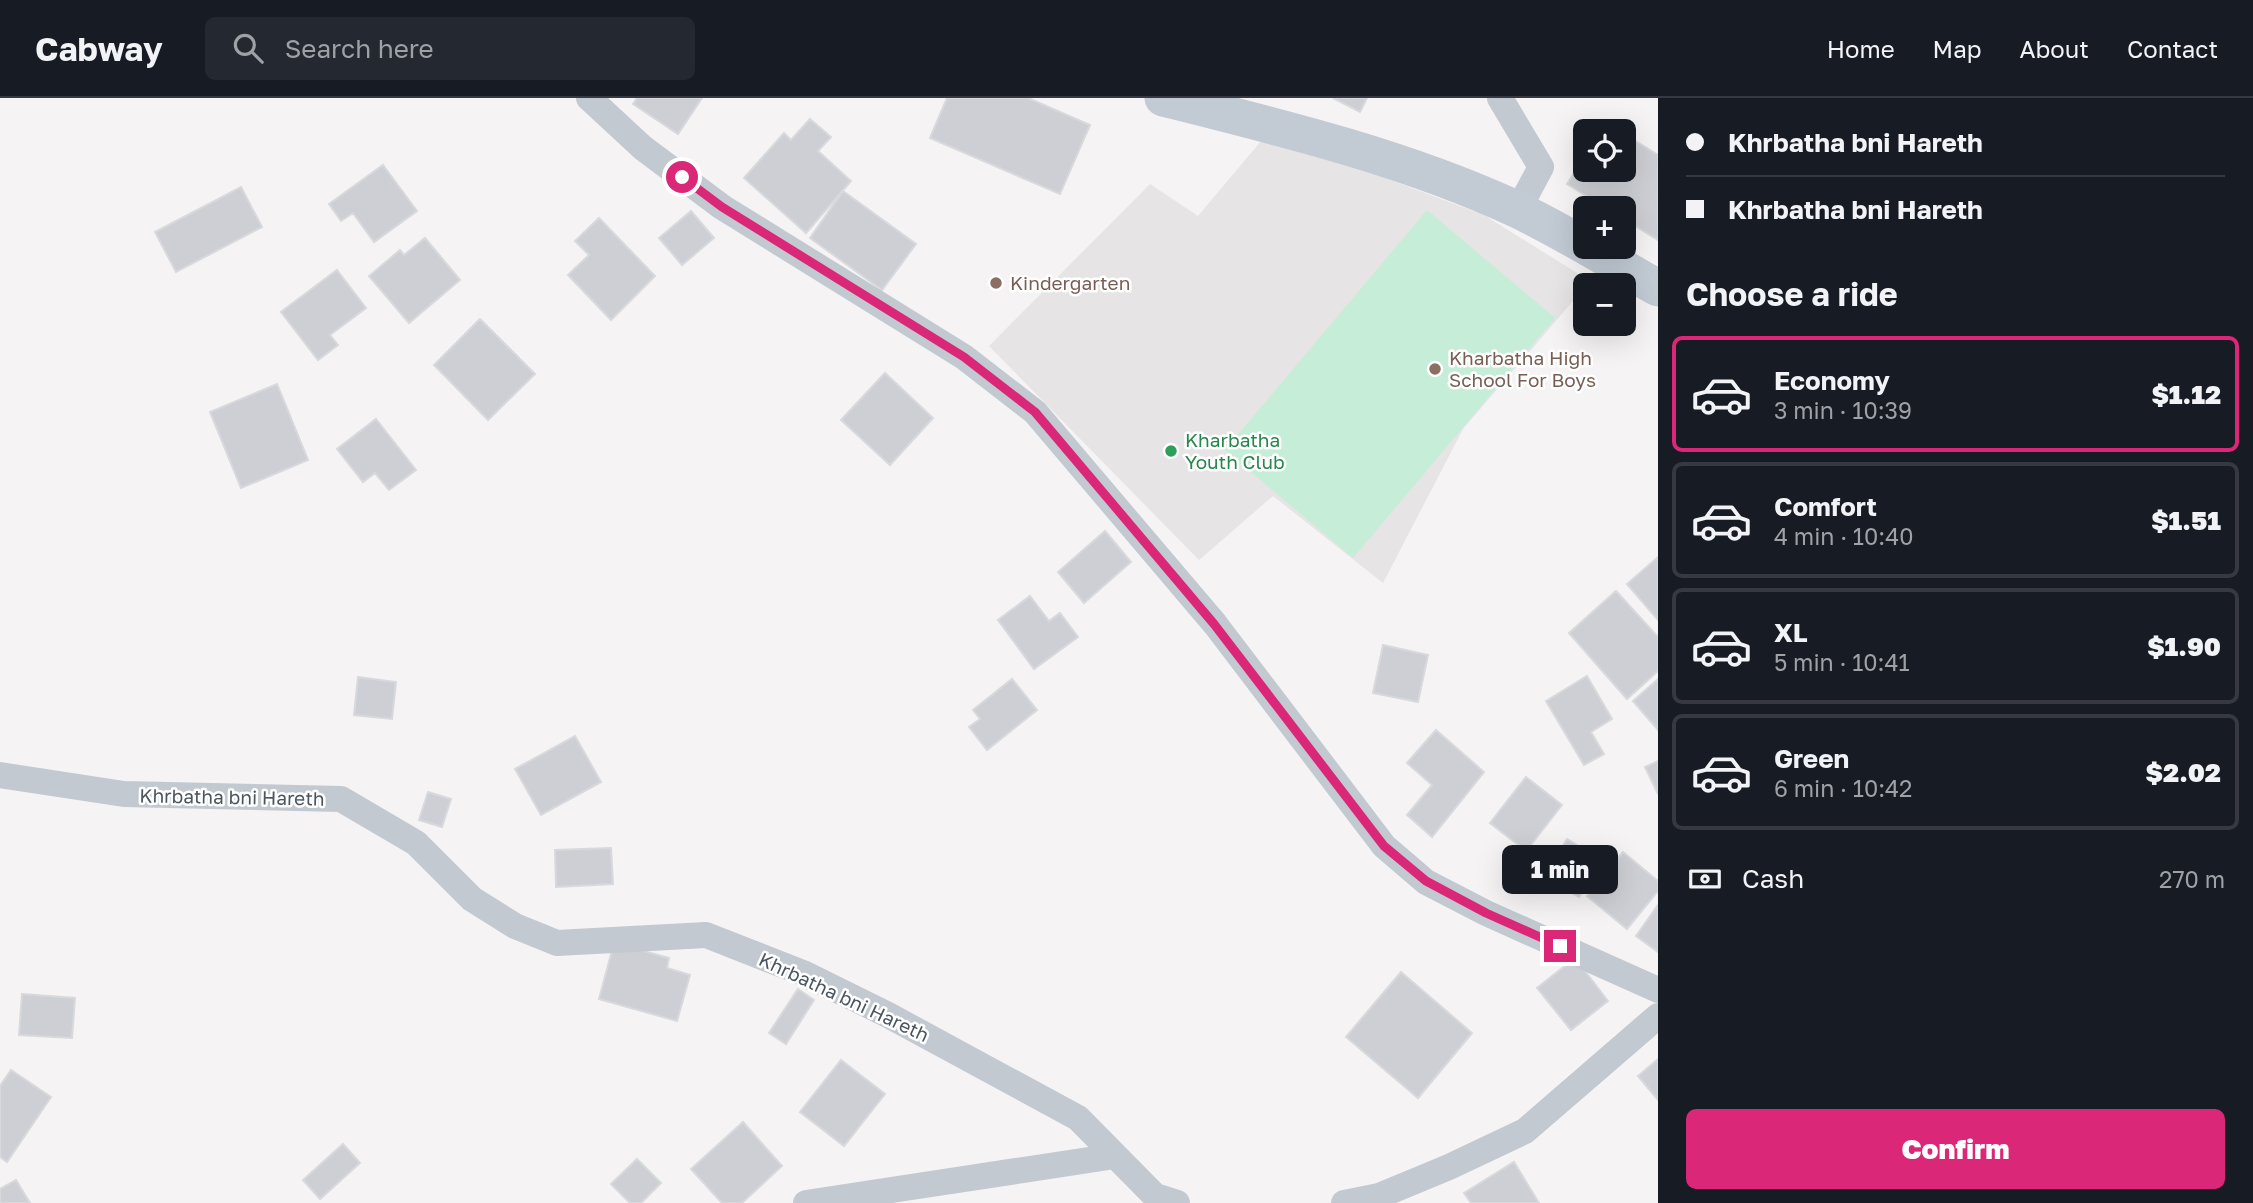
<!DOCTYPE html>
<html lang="en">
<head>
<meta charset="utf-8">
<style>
	:root { --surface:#171b24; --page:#242831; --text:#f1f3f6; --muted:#9ea1a6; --line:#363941; --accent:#db2777 }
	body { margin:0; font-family:"Golos Text",sans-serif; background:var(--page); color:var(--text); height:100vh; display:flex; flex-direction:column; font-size:26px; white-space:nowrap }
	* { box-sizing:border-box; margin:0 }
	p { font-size:23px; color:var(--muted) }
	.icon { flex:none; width:38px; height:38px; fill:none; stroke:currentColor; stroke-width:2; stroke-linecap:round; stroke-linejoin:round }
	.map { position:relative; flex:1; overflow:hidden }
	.sheet { display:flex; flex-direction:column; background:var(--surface); width:595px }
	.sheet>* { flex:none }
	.top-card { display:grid; align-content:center; height:154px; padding:0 28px; background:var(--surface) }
	.buttons { position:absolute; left:1573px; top:21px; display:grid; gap:14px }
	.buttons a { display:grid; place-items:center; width:63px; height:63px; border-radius:10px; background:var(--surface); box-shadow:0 7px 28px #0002; font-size:35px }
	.end { position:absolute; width:32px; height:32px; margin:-16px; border:9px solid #db2777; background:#fff; box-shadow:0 0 0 4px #fff }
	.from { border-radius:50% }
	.bubble { position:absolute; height:49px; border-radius:10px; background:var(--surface); box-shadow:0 7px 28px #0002; font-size:23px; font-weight:800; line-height:49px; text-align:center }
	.top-card b { display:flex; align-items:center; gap:24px; height:66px; font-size:26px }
	.top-card b+b { border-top:2px solid var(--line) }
	.top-card i { width:18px; height:18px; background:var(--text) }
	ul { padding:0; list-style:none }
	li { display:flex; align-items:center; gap:21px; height:116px; margin:0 14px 10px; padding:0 14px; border:4px solid var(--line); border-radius:10px }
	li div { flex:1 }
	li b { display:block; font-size:26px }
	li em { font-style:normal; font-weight:800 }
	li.current { border-color:var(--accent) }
	li>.icon { width:63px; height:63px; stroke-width:1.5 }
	h2 { padding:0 28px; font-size:32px; line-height:84px }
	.pay { display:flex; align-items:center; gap:18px; height:77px; padding:0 28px; font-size:26px }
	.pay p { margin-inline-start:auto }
	.action { display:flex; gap:14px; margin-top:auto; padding:14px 28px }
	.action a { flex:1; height:80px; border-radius:10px; background:var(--accent); color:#fff; font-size:28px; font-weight:800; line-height:80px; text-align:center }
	header { display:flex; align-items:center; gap:42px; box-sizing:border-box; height:98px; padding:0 35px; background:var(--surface); border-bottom:2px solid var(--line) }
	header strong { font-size:33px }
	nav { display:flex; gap:38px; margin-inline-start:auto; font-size:24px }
	.search { width:490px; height:63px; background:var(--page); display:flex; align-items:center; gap:18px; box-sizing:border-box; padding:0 24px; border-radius:10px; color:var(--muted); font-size:26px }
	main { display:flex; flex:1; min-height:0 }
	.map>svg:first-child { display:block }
	.education { fill:#e6e4e4 }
	.green { fill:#c6edd8 }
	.building { fill:#cdcfd4; stroke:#d7d9dd; stroke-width:2 }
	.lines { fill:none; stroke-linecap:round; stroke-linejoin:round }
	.street { stroke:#c2c9d0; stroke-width:26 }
	.secondary { stroke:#c2cad4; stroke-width:37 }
	.route { stroke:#db2777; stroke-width:9 }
	.education-dot { fill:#8d6e63; stroke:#fff; stroke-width:2.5 }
	.leisure-dot { fill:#2e9e5b; stroke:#fff; stroke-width:2.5 }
	.labels { text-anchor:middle; stroke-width:5; stroke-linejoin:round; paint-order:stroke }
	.education-label { font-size:19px; fill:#785e54; stroke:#fff; text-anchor:start }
	.leisure-label { font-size:19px; fill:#27864d; stroke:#fff; text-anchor:start }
	.street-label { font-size:19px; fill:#4b555f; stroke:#fff }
</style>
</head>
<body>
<header>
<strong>Cabway</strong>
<div class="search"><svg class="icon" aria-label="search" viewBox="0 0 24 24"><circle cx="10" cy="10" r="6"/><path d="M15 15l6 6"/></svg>Search here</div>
<nav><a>Home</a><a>Map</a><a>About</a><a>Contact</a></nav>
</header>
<main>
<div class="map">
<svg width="1658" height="1105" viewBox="0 0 1658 1105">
	<rect width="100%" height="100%" fill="#f5f3f3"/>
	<path class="education" d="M1267,36l217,81 106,66 -127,148 -80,154 -110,-87 -74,64 -210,-214 161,-162 48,32z"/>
	<path class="green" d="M1427,112l128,108 -202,240 -128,-108z"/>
	<path class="building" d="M637,0h65l-24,36 -45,-30z
		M947,0h81l62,27 -30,69 -130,-56z
		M1333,0h34l-7,14z
		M810,21l21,18 -13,14 33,30 -45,52 -62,-55 40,-45 7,7z
		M1624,36l34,21v85l-34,-21v-11h-18l-39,-24 19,-30v16h38z
		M383,67l34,46 -43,31 -21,-29 -12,8 -12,-17z
		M241,89l21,40 -86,45 -21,-40z
		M843,93l73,53 -34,46 -72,-52z
		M691,113l23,27 -32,27 -23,-27z
		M599,120l56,58 -44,44 -43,-45 21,-20 -14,-14z
		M425,140l35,42 -51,43 -40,-47 31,-26 4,5z
		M337,172l29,38 -36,27 8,10 -20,15 -37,-48z
		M480,221l55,55 -47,46 -54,-55z
		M885,275l48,45 -43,47 -49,-45z
		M277,286l31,76 -67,28 -31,-76z
		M376,321l40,51 -27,20 -14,-17 -12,9 -26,-33z
		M1105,433l26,31 -47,41 -26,-31z
		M1658,459v63l-31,-36z
		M1616,493l42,46v34l-31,28 -58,-66z
		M1030,498l19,25 11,-8 18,24 -44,32 -36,-49z
		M1383,547l45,10 -10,47 -45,-9z
		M1587,578l25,43 -21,13 13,22 -20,11 -38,-64z
		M358,579l38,5 -4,37 -38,-4z
		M1012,581l25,31 -50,40 -18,-23 11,-8 -7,-9z
		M1658,581v51l-25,-29z
		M1436,632l48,42 -52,65 -25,-22 25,-30 -25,-22z
		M575,638l26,46 -60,33 -26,-46z
		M1658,663v33l-13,-27z
		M1526,679l36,28 -36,46 -36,-28z
		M428,694l23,7 -9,28 -23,-7z
		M1567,741l35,21 -23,37 -35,-20z
		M611,750l2,36 -57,3 -1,-37z
		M1623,754l35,29v10l-31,38 -40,-33z
		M1658,807v47l-22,-16z
		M614,845l55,15 -2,10 23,7 -13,46 -78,-22z
		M1575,860l33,43 -37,29 -34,-42z
		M1401,874l71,61 -54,65 -72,-61z
		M798,891l16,11 -28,44 -17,-11z
		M22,896l53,4 -3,40 -53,-3z
		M1658,961v41l-20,-24z
		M841,962l44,34 -41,52 -44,-34z
		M11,972l40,27 -44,65 -7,-5v-71z
		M743,1024l39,44 -40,37h-20l-31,-34z
		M343,1046l17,19 -40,36 -17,-19z
		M637,1061l24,24 -20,20h-11l-19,-19z
		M1514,1064l25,41h-68l-7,-10z
		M16,1082l14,23h-30v-14z"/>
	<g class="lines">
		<path class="street" d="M589,0l54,50 79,59 242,150 71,55 180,212 169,222 42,36 60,31 172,77
			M1500,0l41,69 -23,43
			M0,677l124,19 217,5 75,44 56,56 43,27 42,17 149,-8 97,38 85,42 190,103 77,78 22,7
			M806,1105l309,-47
			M1344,1105l35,-7 70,-29 76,-36 133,-115"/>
		<path class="secondary" d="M1163,0c120,30 243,60 355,112 48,23 94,52 140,78"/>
	</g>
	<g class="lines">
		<path class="route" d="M682,79l40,30 242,150 71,55 179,212 170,222 42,35 60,32 74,33"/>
	</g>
	<g class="education-dot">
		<circle cx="996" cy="185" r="7"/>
		<circle cx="1435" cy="271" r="7"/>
	</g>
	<circle class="leisure-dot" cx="1171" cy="353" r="7"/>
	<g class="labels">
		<g class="education-label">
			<text x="1010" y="192">Kindergarten</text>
			<text x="1449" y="267">Kharbatha High<tspan x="1449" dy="22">School For Boys</tspan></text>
		</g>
		<g class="leisure-label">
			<text x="1185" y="349">Kharbatha<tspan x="1185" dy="22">Youth Club</tspan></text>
		</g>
		<g class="street-label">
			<text transform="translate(232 699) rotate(1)" y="7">Khrbatha bni Hareth</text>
			<text transform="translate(844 899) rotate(25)" y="7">Khrbatha bni Hareth</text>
		</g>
	</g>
</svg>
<div class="buttons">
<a><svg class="icon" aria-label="locate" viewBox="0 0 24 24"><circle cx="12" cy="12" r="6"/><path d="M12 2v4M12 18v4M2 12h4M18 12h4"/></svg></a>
<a>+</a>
<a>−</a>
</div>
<i class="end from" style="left:682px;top:79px"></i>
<i class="end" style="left:1560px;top:848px"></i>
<div class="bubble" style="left:1502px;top:747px;width:116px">1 min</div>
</div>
<section class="sheet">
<div class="top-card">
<b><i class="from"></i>Khrbatha bni Hareth</b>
<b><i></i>Khrbatha bni Hareth</b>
</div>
<h2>Choose a ride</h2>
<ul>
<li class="current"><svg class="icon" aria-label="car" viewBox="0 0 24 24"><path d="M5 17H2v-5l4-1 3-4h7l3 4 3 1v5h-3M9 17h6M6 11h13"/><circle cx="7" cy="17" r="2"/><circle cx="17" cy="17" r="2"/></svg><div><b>Economy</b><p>3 min · 10:39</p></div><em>$1.12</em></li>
<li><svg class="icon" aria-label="car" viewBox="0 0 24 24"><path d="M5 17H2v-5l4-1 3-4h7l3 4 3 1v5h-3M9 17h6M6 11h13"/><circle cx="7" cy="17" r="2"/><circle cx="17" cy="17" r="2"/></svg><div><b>Comfort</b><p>4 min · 10:40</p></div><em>$1.51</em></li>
<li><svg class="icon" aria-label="car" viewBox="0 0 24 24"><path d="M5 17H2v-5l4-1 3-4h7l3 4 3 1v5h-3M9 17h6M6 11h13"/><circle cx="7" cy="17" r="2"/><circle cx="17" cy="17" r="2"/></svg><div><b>XL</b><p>5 min · 10:41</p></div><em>$1.90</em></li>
<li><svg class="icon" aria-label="car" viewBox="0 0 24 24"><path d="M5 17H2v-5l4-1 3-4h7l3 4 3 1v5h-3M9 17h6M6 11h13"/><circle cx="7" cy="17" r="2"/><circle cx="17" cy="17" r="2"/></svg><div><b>Green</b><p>6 min · 10:42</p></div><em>$2.02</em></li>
</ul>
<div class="pay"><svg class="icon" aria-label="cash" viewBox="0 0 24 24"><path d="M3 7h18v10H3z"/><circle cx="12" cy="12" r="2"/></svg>Cash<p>270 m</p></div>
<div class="action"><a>Confirm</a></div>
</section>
</main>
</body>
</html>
